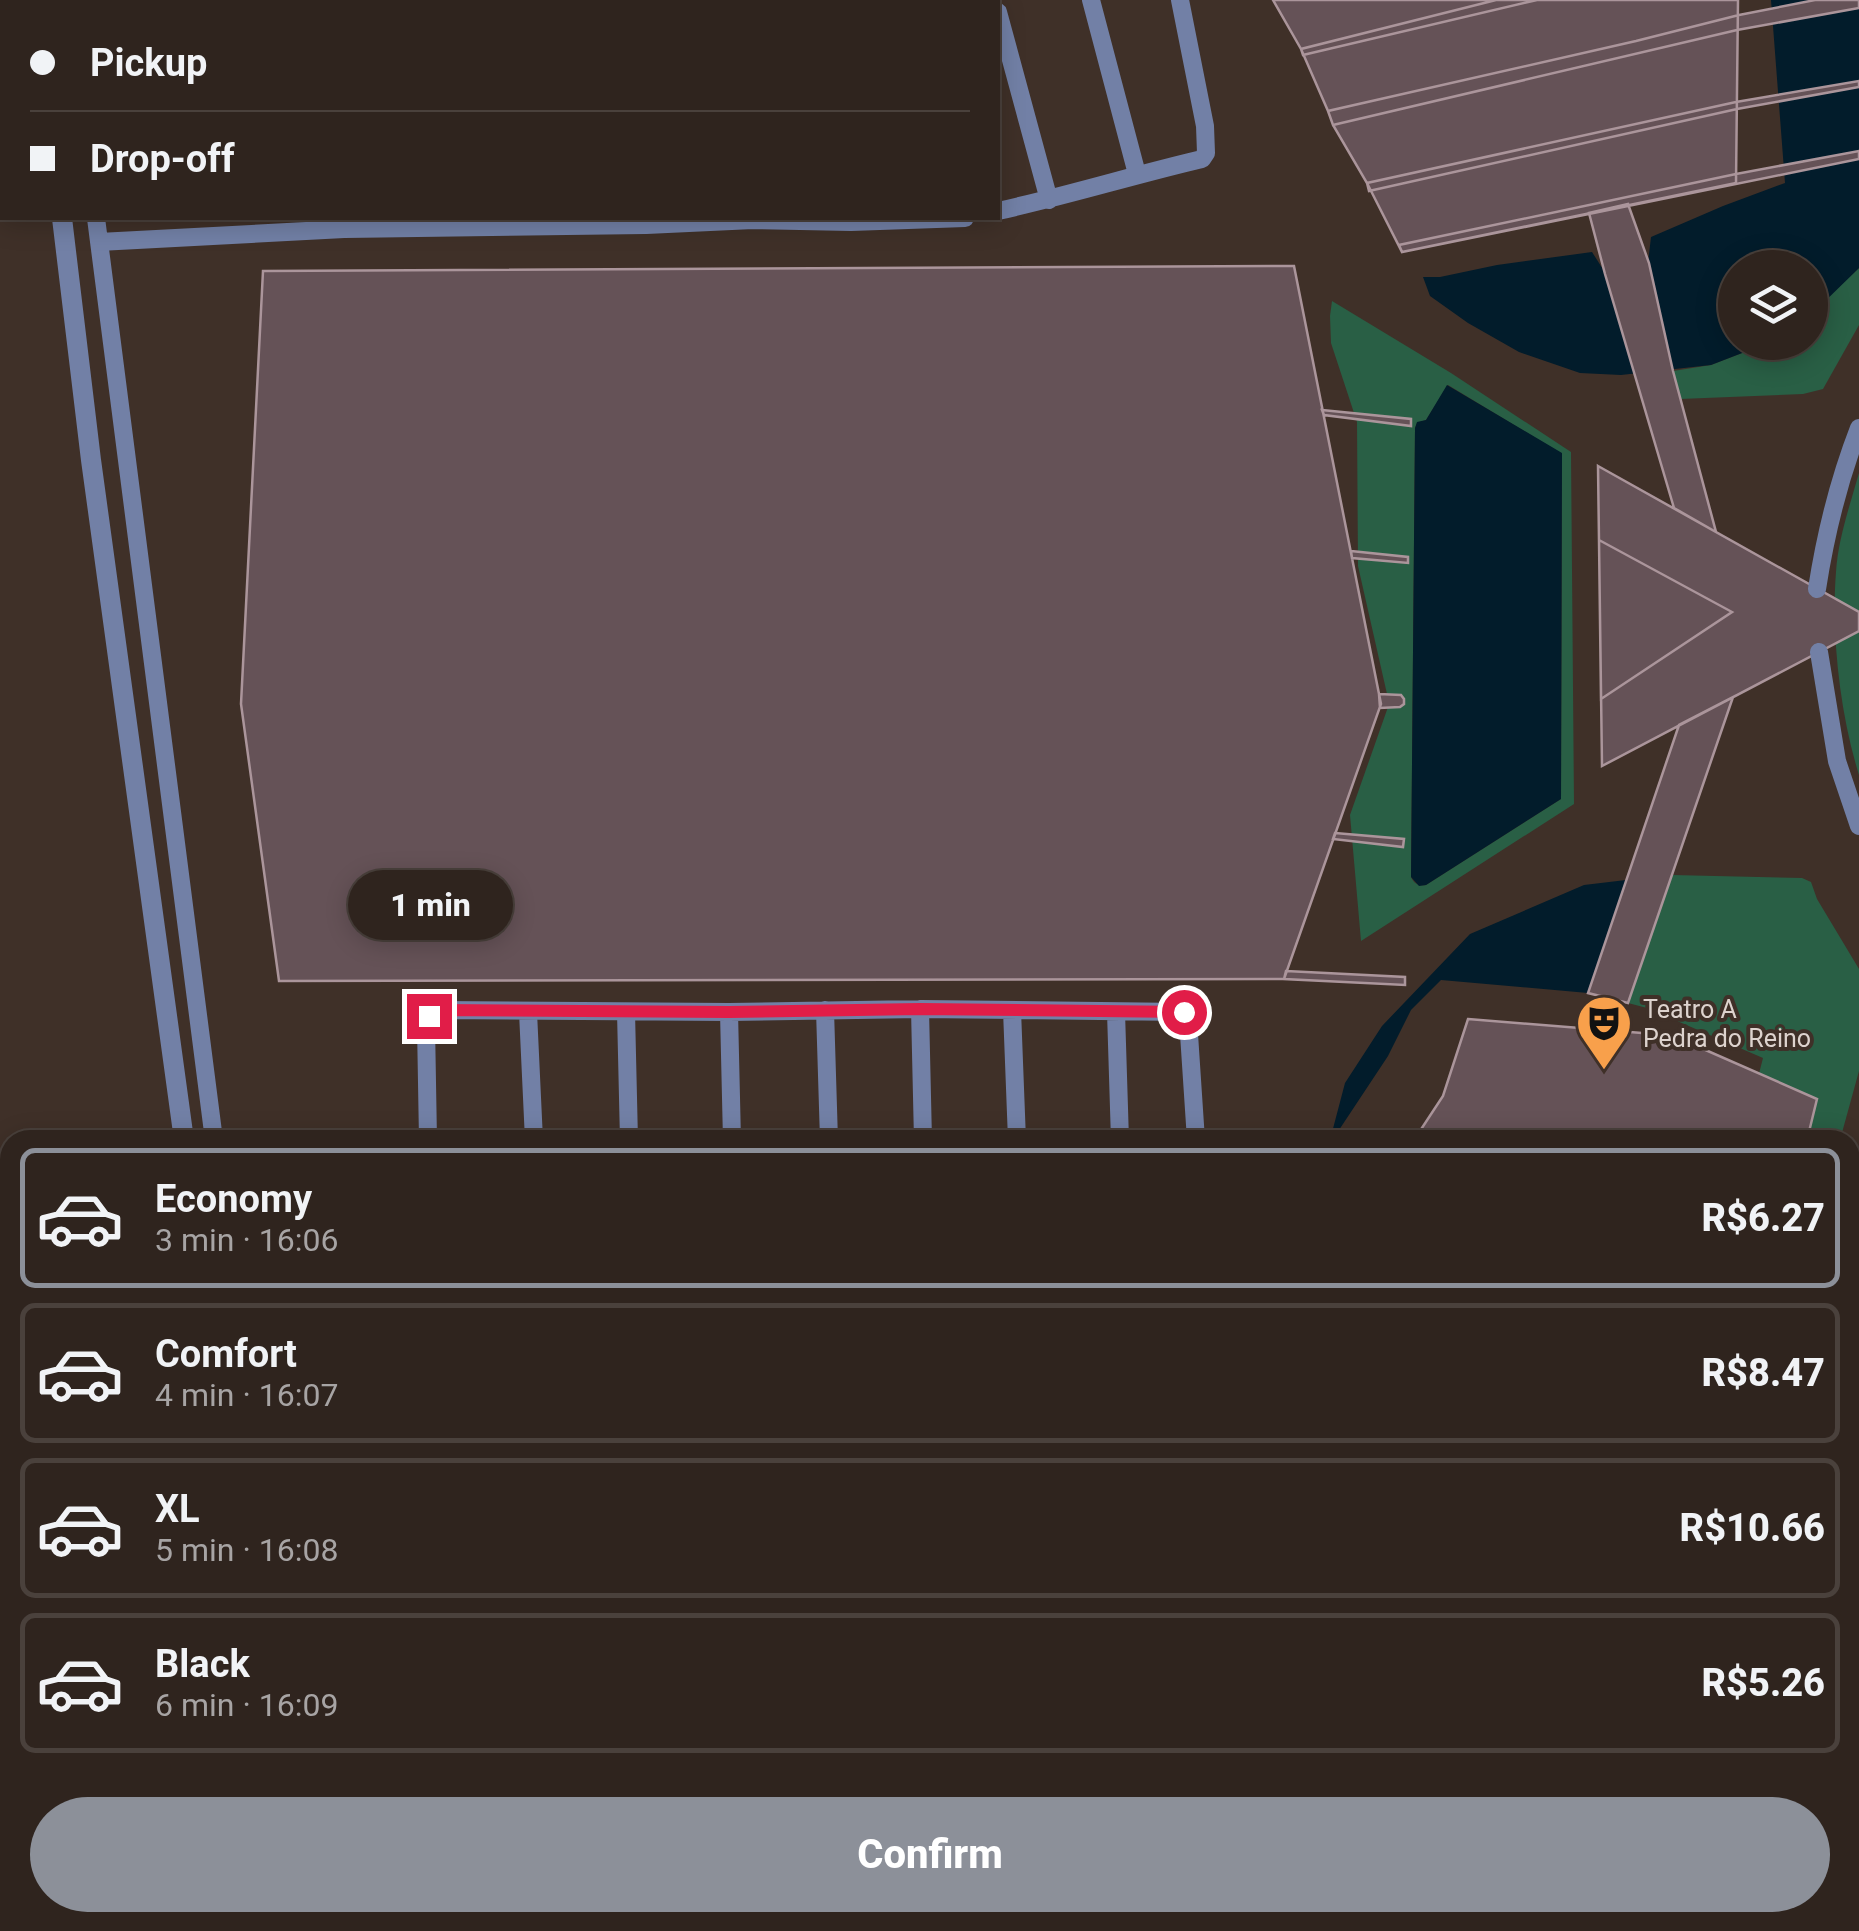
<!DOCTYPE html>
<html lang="en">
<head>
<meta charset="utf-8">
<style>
	:root { --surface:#2f241e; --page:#372c27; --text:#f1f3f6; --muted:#a7a4a4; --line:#4a413c; --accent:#8c9099 }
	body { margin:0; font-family:Roboto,sans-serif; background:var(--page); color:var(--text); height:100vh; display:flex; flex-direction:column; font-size:38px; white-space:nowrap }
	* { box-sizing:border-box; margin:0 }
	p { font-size:32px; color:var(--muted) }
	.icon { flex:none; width:55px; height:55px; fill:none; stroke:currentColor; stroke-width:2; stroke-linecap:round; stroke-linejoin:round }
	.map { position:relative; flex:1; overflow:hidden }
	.side { position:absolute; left:0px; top:1130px; width:1860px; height:802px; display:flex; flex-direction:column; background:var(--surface); border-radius:30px 30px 0 0; box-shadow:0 5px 25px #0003,0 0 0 2px var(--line) }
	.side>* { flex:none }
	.banner { position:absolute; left:0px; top:0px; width:1000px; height:220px; box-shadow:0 5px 25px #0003,0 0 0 2px var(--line); display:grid; align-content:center; height:220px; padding:0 30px; background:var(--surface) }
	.controls { position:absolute; left:1718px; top:250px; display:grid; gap:20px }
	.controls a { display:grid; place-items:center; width:110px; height:110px; border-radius:50%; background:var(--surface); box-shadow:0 5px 25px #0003,0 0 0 2px var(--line); font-size:50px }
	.end { position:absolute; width:45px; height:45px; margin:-22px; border:12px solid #e11d48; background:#fff; box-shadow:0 0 0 5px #fff }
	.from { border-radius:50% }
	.bubble { position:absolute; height:70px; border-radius:35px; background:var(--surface); box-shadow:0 5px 25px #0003,0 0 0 2px var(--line); font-size:32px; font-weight:800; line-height:70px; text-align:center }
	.banner b { display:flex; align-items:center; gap:35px; height:95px; font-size:38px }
	.banner b+b { border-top:2px solid var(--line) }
	.banner i { width:25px; height:25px; background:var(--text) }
	ul { padding:18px 0 0; list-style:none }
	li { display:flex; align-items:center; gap:30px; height:140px; margin:0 20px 15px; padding:0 10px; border:5px solid var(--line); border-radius:15px }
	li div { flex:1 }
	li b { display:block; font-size:38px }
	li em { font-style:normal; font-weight:800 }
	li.on { border-color:var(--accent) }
	li>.icon { width:90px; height:90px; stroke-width:1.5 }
	.action { display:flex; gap:20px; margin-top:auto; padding:20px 30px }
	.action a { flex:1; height:115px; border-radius:60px; background:var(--accent); color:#fff; font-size:40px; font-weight:800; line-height:115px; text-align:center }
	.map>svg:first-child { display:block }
	.green { fill:#295f45; fill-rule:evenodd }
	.forest { fill:#3e755a }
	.water { fill:#021c2b }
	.building { fill:#655257; stroke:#ab959b; stroke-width:2.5 }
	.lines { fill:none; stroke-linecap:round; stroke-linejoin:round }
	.lane { stroke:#7280a6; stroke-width:18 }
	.street { stroke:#7280a6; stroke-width:20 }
	.route { stroke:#e11d48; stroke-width:12 }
	.labels { text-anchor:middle; stroke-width:8; stroke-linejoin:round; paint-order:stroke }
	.poi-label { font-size:25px; fill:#ddd3ce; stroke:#3f3028; text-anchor:start }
</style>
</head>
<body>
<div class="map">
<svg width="1859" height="1931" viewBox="0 0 1859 1931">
	<rect width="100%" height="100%" fill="#3f3028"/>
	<path class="green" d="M1859,268v57l-36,64 -20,5 -123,5 -7,-28 38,-6 57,-22 42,-1v-28z
		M1332,301l119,72 120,79 3,352 -213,137 -11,-126 38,-108 -1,-13 -29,-128 -1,-144 -26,-79 -1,-27zM1448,385l114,69 -1,345 -135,86c-7,1 -12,-1 -15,-8l4,-449 2,-5 9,-3z
		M1859,473v302c-19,-61 -28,-140 -23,-203 2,-33 14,-67 23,-99z
		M1672,875l130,3 9,4 6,17 42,70v102l-19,69h-98l21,-82 -116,-50 -19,-5z
		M1859,1439v492h-132l2,-8 121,-1v-452z"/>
	<path class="forest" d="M0,1830l10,11v81l73,1 8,8h-91z"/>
	<path class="water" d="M1771,0h88v268l-45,44 -4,2v-46h-75v74l33,1 -57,22 -90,10 -41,-2 -61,-21 -51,-29 -38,-27 -7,-19h17l57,-12 95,-13 14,22 42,-11 3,-26 72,-31 62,-23z
		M1447,385l115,68 -1,346 -135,86 -7,1 -8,-9 4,-449 2,-6 9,-2z
		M1626,880l-38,113 -147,-13 -30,30 -23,46 -49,74 -2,10h-7l15,-57 37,-57 88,-92 114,-49z"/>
	<path class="building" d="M1273,0h465l-2,183 -334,69 -35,-69 -34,-58 -5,-14 -27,-62z
		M1496,0h41l-234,55 -2,-6z
		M1815,0h44v8l-122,22 -404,95 -5,-14 308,-70 103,-26z
		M1859,81v6l-122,22 -368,82 -2,-8 369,-81z
		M1859,151v8l-457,93 -3,-7 337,-71z
		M1628,204l21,59 24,108 43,161 -42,-24 -69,-234 -16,-61z
		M1294,266l87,438 -97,275 -1005,2 -38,-277 22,-433z
		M1322,410l89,9v7l-87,-11z
		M1598,466l261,146v19l-257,135z
		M1599,540l133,72 -131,87z
		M1351,551l57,6v6l-56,-5z
		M1379,694l22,1 3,4v5l-4,3 -20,1z
		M1733,697l-105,306 -40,-10 91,-268z
		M1335,833l69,6 -1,8 -70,-8z
		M1286,971l119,6v8l-121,-6z
		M1468,1019l174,14 59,15 116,51 -10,41h-393l29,-44z"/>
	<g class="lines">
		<path class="lane" d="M71,0v2
			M393,0v2
			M487,0l1,2
			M586,0v2
			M694,0l1,2
			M798,0l1,2
			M896,0l1,2
			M1091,0l46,174
			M142,2l2,-2
			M266,2l11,-2
			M998,12l51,188
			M998,211c68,-15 136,-36 204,-52l4,-6 -1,-27 -25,-126
			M96,218l118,922
			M99,242l245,-13 302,-4 107,-5 98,2 114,-4
			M1817,589c9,-58 21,-107 42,-161
			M1819,652l18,109 22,65
			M920,1009l3,131
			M825,1010l4,130
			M1012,1010l5,130
			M528,1012l6,128
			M626,1012l3,128
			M729,1012l3,128
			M1116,1012l4,128
			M428,1140l-2,-115 6,-13 5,-2 292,2 191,-3 264,3 4,7 8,121
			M1850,1373l9,-37
			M312,1922l4,9
			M437,1922v9
			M552,1922v9
			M636,1922l1,9
			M831,1922v9
			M940,1922v9
			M1030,1922v9
			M1124,1922v9
			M1219,1922v9
			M733,1931l1,-9
			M1707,1931l2,-9"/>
		<path class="street" d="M36,0v2
			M62,218l29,242 93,680
			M1850,1470l9,-31
			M289,1922l2,9
			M1727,1931l2,-9"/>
	</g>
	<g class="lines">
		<path class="route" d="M429,1016l9,-6 291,2 191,-3 264,3"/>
	</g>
	<defs>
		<g id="theatre-pin" transform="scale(2.875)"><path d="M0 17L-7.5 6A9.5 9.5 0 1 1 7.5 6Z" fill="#f8a04b" stroke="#3f3028"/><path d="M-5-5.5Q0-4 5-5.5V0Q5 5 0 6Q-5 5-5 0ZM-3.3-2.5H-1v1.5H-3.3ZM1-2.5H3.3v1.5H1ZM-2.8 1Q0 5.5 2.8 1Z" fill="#111"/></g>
	</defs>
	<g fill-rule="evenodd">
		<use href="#theatre-pin" x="1604" y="1023"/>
	</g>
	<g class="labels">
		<g class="poi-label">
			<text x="1643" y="1018">Teatro A<tspan x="1643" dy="29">Pedra do Reino</tspan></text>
		</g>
	</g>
</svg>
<div class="controls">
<a><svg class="icon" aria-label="layers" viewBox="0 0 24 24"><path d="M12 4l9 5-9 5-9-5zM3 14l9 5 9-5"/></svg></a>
</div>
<i class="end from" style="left:1184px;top:1012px"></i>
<i class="end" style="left:429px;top:1016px"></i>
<div class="bubble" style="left:348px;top:870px;width:165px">1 min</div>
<div class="banner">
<b><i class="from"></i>Pickup</b>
<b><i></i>Drop-off</b>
</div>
<section class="side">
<ul>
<li class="on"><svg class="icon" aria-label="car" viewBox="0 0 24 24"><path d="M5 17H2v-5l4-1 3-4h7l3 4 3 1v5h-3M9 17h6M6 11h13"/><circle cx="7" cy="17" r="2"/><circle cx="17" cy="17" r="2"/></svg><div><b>Economy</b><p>3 min · 16:06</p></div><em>R$6.27</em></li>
<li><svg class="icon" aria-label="car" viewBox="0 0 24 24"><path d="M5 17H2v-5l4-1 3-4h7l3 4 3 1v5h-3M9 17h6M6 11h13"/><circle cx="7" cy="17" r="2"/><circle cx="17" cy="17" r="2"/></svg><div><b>Comfort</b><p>4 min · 16:07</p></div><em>R$8.47</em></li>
<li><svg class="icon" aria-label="car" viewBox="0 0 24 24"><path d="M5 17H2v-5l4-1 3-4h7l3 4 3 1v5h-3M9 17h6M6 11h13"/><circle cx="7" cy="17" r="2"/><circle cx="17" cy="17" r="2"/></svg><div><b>XL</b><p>5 min · 16:08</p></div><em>R$10.66</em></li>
<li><svg class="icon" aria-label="car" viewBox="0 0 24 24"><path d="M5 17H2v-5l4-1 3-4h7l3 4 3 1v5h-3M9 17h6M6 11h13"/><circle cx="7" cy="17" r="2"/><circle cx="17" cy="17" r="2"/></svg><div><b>Black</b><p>6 min · 16:09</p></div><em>R$5.26</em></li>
</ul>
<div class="action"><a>Confirm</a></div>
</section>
</div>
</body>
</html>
